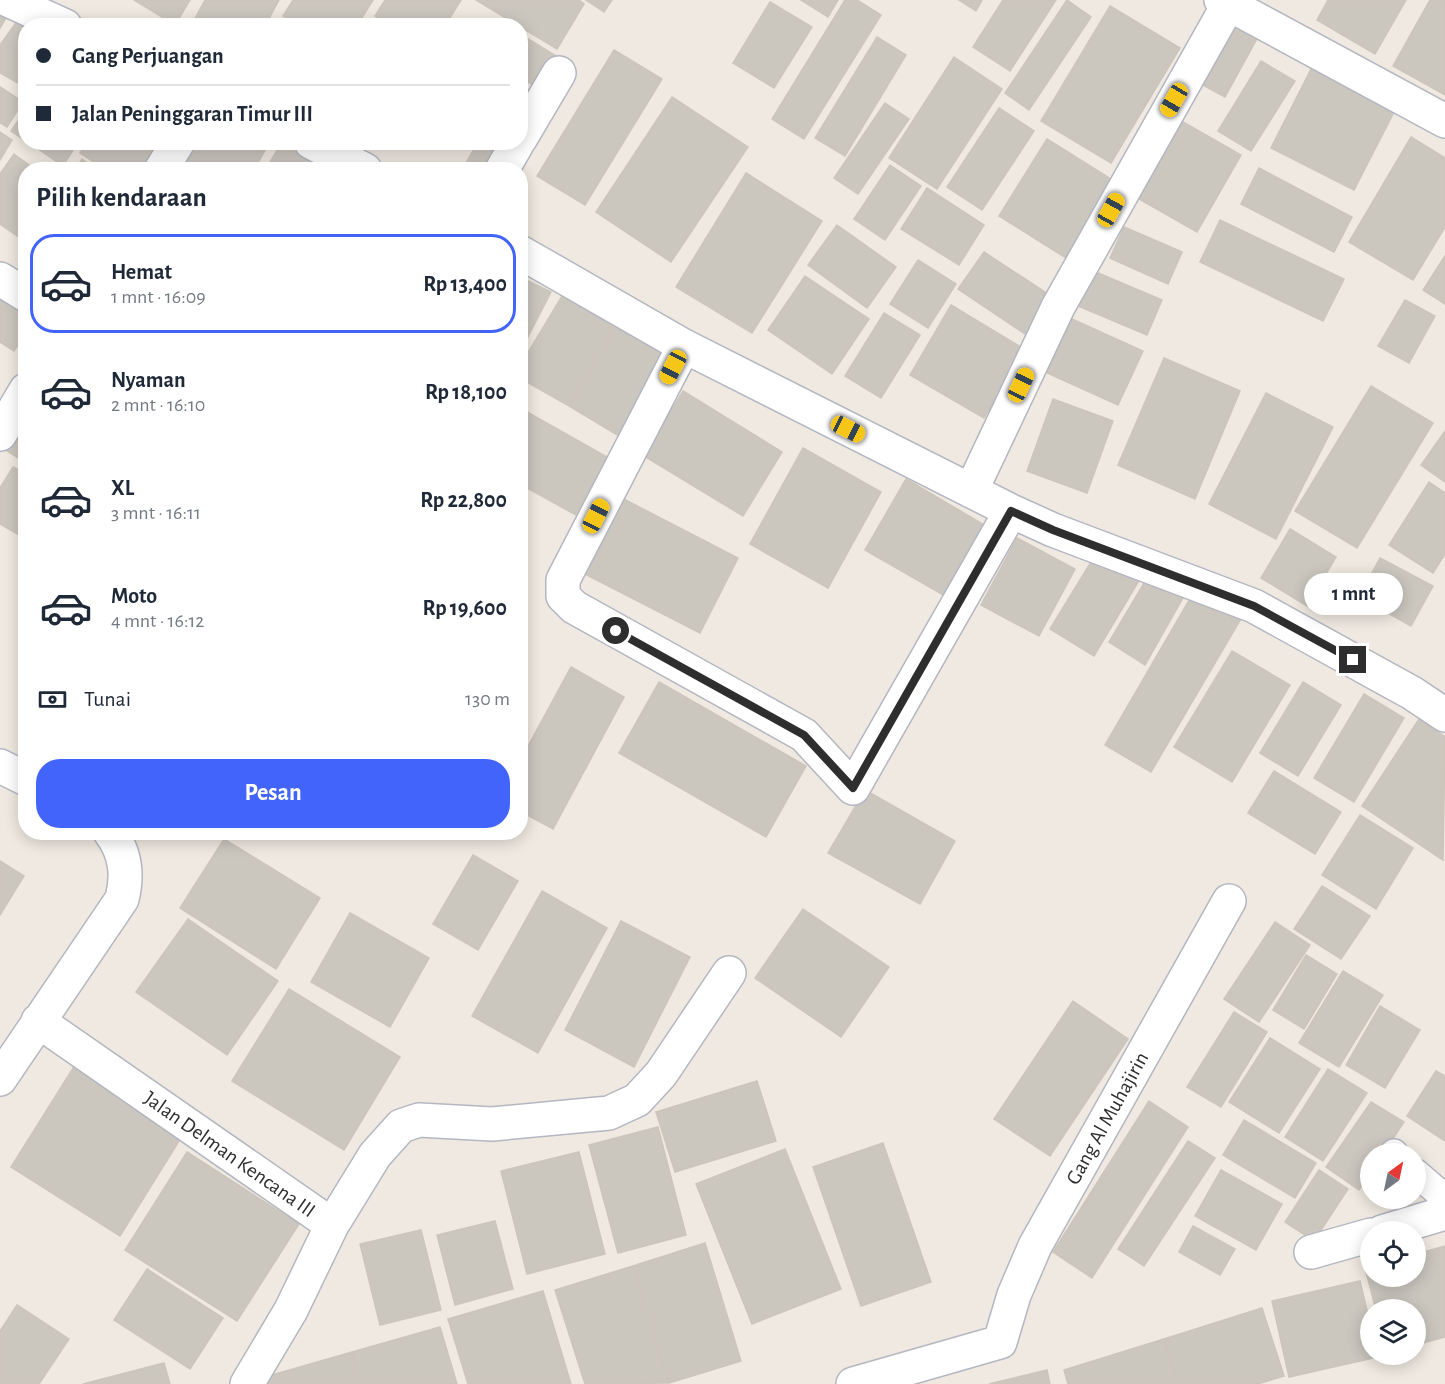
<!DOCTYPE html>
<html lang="id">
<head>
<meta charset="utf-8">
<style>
	:root { --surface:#fff; --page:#f2f2f3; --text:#1f2937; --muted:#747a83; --line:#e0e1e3; --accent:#4264fb }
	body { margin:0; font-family:"Alegreya Sans",sans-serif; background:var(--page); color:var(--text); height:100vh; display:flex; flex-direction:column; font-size:22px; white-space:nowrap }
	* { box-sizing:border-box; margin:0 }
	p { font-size:20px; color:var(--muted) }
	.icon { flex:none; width:33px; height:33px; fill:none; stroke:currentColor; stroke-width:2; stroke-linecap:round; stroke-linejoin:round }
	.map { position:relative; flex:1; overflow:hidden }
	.details { position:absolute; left:18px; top:162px; width:510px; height:678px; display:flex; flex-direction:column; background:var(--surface); border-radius:24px; box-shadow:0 3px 15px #0003 }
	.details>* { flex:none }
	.top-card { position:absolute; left:18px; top:18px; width:510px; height:132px; border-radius:24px; box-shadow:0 3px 15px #0003; display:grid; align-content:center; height:132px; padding:0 18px; background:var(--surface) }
	.needle { width:39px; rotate:33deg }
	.tools { position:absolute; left:1360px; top:1143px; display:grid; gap:12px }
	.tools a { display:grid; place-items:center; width:66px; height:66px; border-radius:50%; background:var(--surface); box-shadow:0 3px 15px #0003; font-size:30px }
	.end { position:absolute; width:27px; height:27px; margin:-14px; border:8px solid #2e2e2e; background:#fff; box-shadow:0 0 0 3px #fff }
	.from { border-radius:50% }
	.bubble { position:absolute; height:42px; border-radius:21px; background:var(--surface); box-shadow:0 3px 15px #0003; font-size:20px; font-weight:700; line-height:42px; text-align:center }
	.car { position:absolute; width:18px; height:36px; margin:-18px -9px; border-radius:8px; box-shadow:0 0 4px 2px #0007; background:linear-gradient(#f5c518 24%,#345 0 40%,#f5c518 0 76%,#345 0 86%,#f5c518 0) }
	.top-card b { display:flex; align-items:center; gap:21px; height:57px; font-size:22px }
	.top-card b+b { border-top:2px solid var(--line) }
	.top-card i { width:15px; height:15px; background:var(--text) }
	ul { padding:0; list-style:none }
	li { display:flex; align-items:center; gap:18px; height:99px; margin:0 12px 9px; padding:0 6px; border:3px solid transparent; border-radius:24px }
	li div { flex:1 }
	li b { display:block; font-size:22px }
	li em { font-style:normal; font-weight:700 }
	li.current { border-color:var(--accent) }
	li>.icon { width:54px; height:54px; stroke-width:1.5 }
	h2 { padding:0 18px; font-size:27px; line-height:72px }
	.pay { display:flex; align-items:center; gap:15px; height:66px; padding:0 18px; font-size:22px }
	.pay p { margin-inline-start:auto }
	.action { display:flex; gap:12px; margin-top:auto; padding:12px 18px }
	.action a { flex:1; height:69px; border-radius:24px; background:var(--accent); color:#fff; font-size:24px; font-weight:700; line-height:69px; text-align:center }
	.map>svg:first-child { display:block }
	.building { fill:#cbc7bf; stroke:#cbc5ba; stroke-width:1.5 }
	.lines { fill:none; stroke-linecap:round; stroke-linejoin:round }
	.lane-casing { stroke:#b4b7c1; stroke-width:30 }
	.street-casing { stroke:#b4b7c1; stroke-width:36 }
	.lane { stroke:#fff; stroke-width:27 }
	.street { stroke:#fff; stroke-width:33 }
	.route { stroke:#2e2e2e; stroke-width:8 }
	.labels { text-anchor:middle; stroke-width:6; stroke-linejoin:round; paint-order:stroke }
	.street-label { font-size:21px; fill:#2e2e2e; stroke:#fff }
</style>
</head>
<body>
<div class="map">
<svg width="1445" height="1384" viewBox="0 0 1445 1384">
	<rect width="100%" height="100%" fill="#efe9e1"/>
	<path class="building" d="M134,0h56l-15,25z
		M205,0h74l-14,26h-74z
		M293,0h80l-16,26h-57l-17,-10z
		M385,0h76l-16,26h-55l-15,-10z
		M476,0h103l5,4 -27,45z
		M586,0h26l-8,12z
		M801,0h37l-10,17z
		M845,0h12l24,15 -77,124 -32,-20z
		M959,0h23l-6,11z
		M1003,0h53l-46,71 -37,-24z
		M1067,0l24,17 -62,93 -24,-17z
		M1328,0h78l-31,54 -58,-34z
		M1430,0h15v95l-52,-29z
		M770,2l42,25 -38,61 -41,-25z
		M1110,6l70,42 -69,115 -70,-42z
		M0,15l6,3 -6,10z
		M20,17l6,9 -1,61 -25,-14v-28z
		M1234,18l26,15 -35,64 -26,-14z
		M520,34l41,25 -19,32 -22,-14z
		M877,37l29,18 -61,101 -30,-18z
		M614,50l48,29 -77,126 -48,-29z
		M954,57l48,32 -65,100 -48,-31z
		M1261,61l34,20 -44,70 -33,-20z
		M1312,67l83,43 -41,80 -83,-42z
		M520,85l14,8 -14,23z
		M0,87l23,15 -16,25 -7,-4z
		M672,97l76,50 -77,115 -75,-50z
		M885,103l24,16 -51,75 -24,-16z
		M999,108l35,23 -52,79 -35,-23z
		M26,109v32l-15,-10z
		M1176,118l65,37 -44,77 -65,-37z
		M0,132l12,8 -12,20z
		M1411,137l34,21v69l-32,53 -64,-38z
		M1047,139l67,42 -48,77 -67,-42z
		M28,142h50l-15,24z
		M87,142h69l10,7 -12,21h-48l-26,-17z
		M193,142l76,1 -15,27h-61l-12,-8z
		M454,142h14l-4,7z
		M478,142h28l-16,28h-12l-12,-7z
		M281,144l47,26h-63z
		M14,154l22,16h-10v72l-26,-18v-50z
		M82,159l15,11h-22z
		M890,165l31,21 -36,54 -31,-21z
		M1259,168l93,49 -18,35 -93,-48z
		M746,173l76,48 -70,112 -76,-46z
		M927,188l57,37 -25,40 -58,-36z
		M1220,220l124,59 -21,42 -123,-59z
		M837,225l59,42 -29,41 -59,-43z
		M1124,227l58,25 -14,32 -58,-26z
		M984,252l67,44 -26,38 -67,-45z
		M1445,256v48l-22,-14z
		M918,260l38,24 -28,44 -38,-24z
		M1091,270l71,30 -15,35 -71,-30z
		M805,276l64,43 -37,55 -64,-44z
		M520,277l31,15 -31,60z
		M0,284l26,16v34l-12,17 -14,-9z
		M565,291l53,31 -49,84 -49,-28v-12z
		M1405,300l30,16 -26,47 -31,-17z
		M951,305l73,44 -40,69 -74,-43z
		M884,313l36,22 -39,63 -36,-22z
		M1072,319l71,32 -25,54 -71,-32z
		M618,322l55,32 -49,85 -55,-33z
		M1164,358l76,33 -45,108 -77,-34z
		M1371,386l62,37 -76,125 -62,-37z
		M683,391l99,61 -39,64 -99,-60z
		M1266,393l67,34 -57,112 -67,-35z
		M1053,399l60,22 -26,72 -60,-22z
		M520,408l87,49 -31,58 -56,-31z
		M26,417v46l-22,-14z
		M1445,431v51l-24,-17z
		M803,448l78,44 -53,96 -78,-44z
		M13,467l13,7v65l-26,-15v-36z
		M906,479l80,47 -41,70 -80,-46z
		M1429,482l16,11v61l-12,19 -44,-28z
		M614,494l124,64 -38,75 -125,-64z
		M1290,529l46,28 -29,49 -46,-28z
		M1017,538l58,31 -36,67 -58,-31z
		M1097,552l43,27 -46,77 -44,-27z
		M1380,558l53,28 -22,40 -52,-29z
		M1147,578l37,18 -39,69 -36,-23z
		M1195,590l47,27 -91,155 -46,-27z
		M1232,651l58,34 -58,97 -58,-35z
		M571,667l53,30 -71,132 -33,-18v-50z
		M659,682l147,84 -40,71 -147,-84z
		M1303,682l38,23 -43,71 -38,-23z
		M1364,694l40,24 -50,84 -40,-24z
		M1419,719l26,18 -2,123 -81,-54z
		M1274,771l67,41 -26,42 -67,-41z
		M865,790l90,51 -35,63 -92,-51z
		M1360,815l53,33 -37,61 -54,-34z
		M224,839l96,59 -44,71 -96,-61z
		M473,855l45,26 -40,69 -45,-26z
		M0,861l24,15 -24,39z
		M1322,886l48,30 -29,43 -47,-30z
		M542,891l65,37 -69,125 -66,-37z
		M803,909l86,58 -48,70 -86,-59z
		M350,913l79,45 -39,69 -79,-45z
		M188,919l90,62 -51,74 -91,-63z
		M621,921l69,36 -56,110 -69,-37z
		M1275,922l35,23 -51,77 -35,-23z
		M1306,955l31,19 -33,55 -31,-19z
		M1343,971l40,24 -44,72 -40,-24z
		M289,989l111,68 -56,93 -112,-69z
		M1073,1001l55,38 -78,117 -56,-37z
		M1380,1006l40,24 -35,58 -39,-23z
		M1234,1012l33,20 -46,75 -34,-20z
		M1270,1038l50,31 -41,64 -50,-31z
		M75,1065l109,68 -64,103 -109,-69z
		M1328,1069l39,24 -44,68 -38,-24z
		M1436,1071l9,5v65l-38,-25z
		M757,1081l19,60 -101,31 -19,-60z
		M1149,1101l39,26 -96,151 -39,-26z
		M1371,1102l33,20 -21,32h-12v18l-12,18 -33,-23z
		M1244,1120l72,43 -21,35 -72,-43z
		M658,1127l28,108 -68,18 -29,-108z
		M1188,1141l27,17 -71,108 -26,-17z
		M883,1143l48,139 -70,24 -48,-139z
		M785,1149l56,140 -89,35 -56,-140z
		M187,1152l112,72 -62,97 -112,-71z
		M579,1152l26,102 -78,20 -26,-103z
		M1221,1170l61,34 -26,46 -61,-34z
		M1319,1170l29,19 -34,52 -29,-19z
		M495,1221l18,68 -58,16 -18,-70z
		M1193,1226l42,23 -15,26 -41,-23z
		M421,1230l20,80 -61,15 -20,-81z
		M705,1243l36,118 -72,22 -36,-117z
		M1445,1246v91l-29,8v-35h-40l-11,-42 6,-2v10h45v-22z
		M633,1266l36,117 -84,1 -30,-94z
		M147,1269l76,49 -33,51 -76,-49z
		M1360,1281l11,46v27h6l1,3 -89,20 -17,-76z
		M543,1291l28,93h-103l-20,-65z
		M17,1305l52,34 -30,45h-39v-53z
		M1262,1308l22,68 -26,8h-79l-15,-45z
		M440,1327l17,57h-96l-9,-32z
		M1164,1339l15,45h-111l-4,-14z
		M352,1352l9,32h-94l-2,-7z
		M164,1363l6,21h-87z
		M1047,1370l3,14h-61z"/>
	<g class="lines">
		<g class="lane-casing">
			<path id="lane" d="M1394,1153v1
				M1416,1173l29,25"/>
		</g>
		<g class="street-casing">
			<path id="street" d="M8,0l57,26
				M1221,0l224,121
				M520,139l39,-66
				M311,142l54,28
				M161,170l17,-28
				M502,170l16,-28
				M520,252l164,94 327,165 42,19 201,76 158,87 33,22
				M0,279l26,16
				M684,346l-121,234v16l11,11 230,128 49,53 158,-277
				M0,434l26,-44
				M971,491l87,-184 173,-307
				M0,766l26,13
				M38,1021l294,204 -41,85 -44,74
				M0,1079l122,-180c6,-24 4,-46 -12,-67
				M332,1225l43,-70 26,-29 18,-6 73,4 117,-11 28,-13 24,-26 68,-101
				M1382,1232l63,-19
				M1311,1252l60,-17
				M853,1384l147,-42 14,-47 21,-49 194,-345"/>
		</g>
		<use href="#lane" class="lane"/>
		<use href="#street" class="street"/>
	</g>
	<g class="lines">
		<path class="route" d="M616,631l188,104 49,53 158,-277 42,19 201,76 99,54"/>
	</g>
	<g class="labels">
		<g class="street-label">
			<text transform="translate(1107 1118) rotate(-61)" y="7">Gang Al Muhajirin</text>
			<text transform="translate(230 1154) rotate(35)" y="7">Jalan Delman Kencana III</text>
		</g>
	</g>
</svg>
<div class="tools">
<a><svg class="needle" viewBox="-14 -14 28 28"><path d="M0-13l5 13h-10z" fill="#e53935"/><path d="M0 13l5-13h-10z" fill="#747a83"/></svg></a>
<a><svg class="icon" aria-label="locate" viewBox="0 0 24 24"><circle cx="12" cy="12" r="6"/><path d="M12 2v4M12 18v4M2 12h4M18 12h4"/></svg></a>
<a><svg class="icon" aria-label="layers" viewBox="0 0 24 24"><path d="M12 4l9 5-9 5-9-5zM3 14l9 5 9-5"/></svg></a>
</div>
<i class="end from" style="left:616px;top:631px"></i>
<i class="end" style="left:1353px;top:660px"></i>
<div class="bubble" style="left:1304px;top:573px;width:99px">1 mnt</div>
<i class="car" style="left:1174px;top:100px;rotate:210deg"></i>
<i class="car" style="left:1111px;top:210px;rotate:29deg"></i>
<i class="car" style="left:673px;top:367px;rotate:208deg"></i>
<i class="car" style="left:1021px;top:385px;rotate:25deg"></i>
<i class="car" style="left:848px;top:429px;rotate:117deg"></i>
<i class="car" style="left:596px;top:516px;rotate:27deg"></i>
<div class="top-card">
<b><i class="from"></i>Gang Perjuangan</b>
<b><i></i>Jalan Peninggaran Timur III</b>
</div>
<section class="details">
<h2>Pilih kendaraan</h2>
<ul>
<li class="current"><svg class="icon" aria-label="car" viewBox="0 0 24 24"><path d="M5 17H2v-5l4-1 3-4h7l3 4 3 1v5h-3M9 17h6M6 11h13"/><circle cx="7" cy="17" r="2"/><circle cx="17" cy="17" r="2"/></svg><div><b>Hemat</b><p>1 mnt · 16:09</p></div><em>Rp 13,400</em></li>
<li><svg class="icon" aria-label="car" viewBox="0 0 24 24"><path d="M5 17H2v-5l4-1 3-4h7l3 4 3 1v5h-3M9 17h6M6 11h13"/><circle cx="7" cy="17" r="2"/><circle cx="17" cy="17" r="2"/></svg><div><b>Nyaman</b><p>2 mnt · 16:10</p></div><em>Rp 18,100</em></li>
<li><svg class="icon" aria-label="car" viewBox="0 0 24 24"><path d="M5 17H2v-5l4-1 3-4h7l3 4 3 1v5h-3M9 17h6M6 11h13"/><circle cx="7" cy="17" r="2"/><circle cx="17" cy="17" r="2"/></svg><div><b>XL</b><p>3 mnt · 16:11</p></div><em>Rp 22,800</em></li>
<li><svg class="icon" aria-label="car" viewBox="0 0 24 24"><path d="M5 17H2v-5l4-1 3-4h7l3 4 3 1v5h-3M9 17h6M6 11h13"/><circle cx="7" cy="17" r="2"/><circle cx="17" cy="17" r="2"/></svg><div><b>Moto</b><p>4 mnt · 16:12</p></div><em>Rp 19,600</em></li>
</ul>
<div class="pay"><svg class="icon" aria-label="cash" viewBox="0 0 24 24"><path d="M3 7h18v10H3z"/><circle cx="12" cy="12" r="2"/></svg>Tunai<p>130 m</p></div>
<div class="action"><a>Pesan</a></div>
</section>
</div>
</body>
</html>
